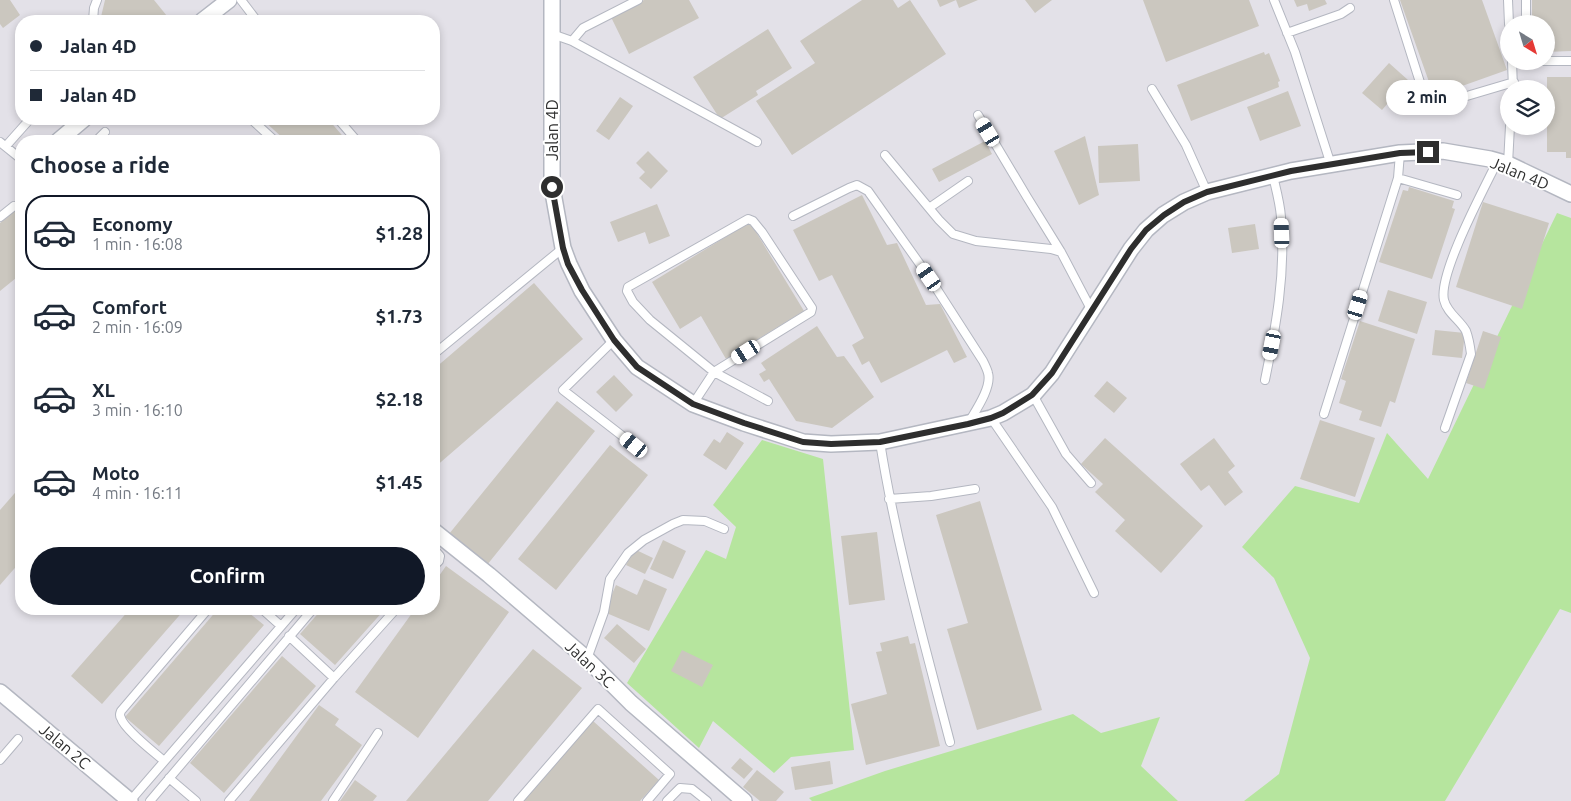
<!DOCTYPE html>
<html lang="en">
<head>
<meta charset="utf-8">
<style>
	:root { --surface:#fff; --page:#f2f2f3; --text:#1f2937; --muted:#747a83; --line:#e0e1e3; --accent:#111827 }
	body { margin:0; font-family:Ubuntu,sans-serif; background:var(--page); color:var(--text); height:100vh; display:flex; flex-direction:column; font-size:19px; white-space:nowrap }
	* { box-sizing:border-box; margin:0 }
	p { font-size:16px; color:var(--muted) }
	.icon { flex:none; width:28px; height:28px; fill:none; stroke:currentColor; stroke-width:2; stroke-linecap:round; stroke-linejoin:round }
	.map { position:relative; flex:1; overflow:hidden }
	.drawer { position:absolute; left:15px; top:135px; width:425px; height:480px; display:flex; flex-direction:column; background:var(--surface); border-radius:20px; box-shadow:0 2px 8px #0003 }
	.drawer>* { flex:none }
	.banner { position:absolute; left:15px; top:15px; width:425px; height:110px; border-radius:20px; box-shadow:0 2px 8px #0003; display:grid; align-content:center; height:110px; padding:0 15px; background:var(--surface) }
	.needle { width:32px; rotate:142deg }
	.tools { position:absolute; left:1500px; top:15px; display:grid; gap:10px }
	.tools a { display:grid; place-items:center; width:55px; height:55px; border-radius:50%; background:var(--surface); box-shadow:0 2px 8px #0003; font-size:25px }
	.end { position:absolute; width:22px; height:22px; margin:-11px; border:6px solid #2e2e2e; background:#fff; box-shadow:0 0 0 2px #fff }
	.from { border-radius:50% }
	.bubble { position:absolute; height:35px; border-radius:18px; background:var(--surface); box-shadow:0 2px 8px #0003; font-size:16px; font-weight:700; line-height:35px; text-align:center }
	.car { position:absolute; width:15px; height:30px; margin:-15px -8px; border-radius:6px; box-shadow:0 0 4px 1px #0007; background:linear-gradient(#fff 24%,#345 0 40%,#fff 0 76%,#345 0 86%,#fff 0) }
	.banner b { display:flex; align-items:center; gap:18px; height:48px; font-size:19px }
	.banner b+b { border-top:1px solid var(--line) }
	.banner i { width:12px; height:12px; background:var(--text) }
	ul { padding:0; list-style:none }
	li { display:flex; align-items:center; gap:15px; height:75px; margin:0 10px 8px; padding:0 5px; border:2px solid transparent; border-radius:20px }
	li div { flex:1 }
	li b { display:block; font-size:19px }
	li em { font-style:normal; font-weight:700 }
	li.current { border-color:var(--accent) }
	li>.icon { width:45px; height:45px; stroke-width:1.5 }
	h2 { padding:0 15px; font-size:22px; line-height:60px }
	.button { display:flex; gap:10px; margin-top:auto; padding:10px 15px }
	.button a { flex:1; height:58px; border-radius:30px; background:var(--accent); color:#fff; font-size:20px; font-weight:700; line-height:58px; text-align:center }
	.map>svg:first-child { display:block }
	.industrial { fill:#e3e1e8; fill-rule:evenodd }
	.green { fill:#b6e59e }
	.building { fill:#cbc7bf }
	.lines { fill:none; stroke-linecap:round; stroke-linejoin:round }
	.service-casing { stroke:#b4b7c1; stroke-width:10 }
	.minor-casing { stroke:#b4b7c1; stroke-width:18 }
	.service { stroke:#fff; stroke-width:8 }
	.minor { stroke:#fff; stroke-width:15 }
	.route { stroke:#2e2e2e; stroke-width:6 }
	.labels { text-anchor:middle; stroke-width:4; stroke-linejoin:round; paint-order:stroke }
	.street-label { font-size:16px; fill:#2e2e2e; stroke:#fff }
</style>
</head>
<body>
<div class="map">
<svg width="1571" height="801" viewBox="0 0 1571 801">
	<rect width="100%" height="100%" fill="#efe9e1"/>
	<path class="industrial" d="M0,0h1571v801h-1571zM21,21h413v98h-413zM1509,24h37v37h-37zM1509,89h37v37h-37zM21,141h413v468h-413z"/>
	<path class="green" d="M1557,213l14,5v395l-11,-4 -115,192h-201l35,-27 31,-116 -36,-80 -32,-31 53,-61 64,17 28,-70 41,46z
		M762,440l61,19 31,291 -63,7 -17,16 -61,-52 -14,27 -72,-65 79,-133 20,9 10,-32 -23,-22z
		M1073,714l28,19 59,-16 -19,49 37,35h-366l-3,-3 76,-27z"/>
	<path class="building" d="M0,0h10l10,15 -17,13 -3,-4z
		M105,0h49l13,16v5h-67z
		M644,0h45l10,18 -70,36 -18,-37z
		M862,0h31l5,8 12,-8 36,54 -154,101 -36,-54 59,-38 -15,-22z
		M937,0h41l-19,8 -3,-8 -16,7z
		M1025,0h27l-17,13z
		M1143,0h106l10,26 -93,36z
		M1294,0h31l2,4 -18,7 -2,-7 -10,3z
		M1400,0h82l25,70 -73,26z
		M1532,0h39v51l-25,1v-28h-14z
		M768,29l24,39 -36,23 2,4 -38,24 -27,-42z
		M1264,52l1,3 4,-2 11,28 -2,1 1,5 -88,34 -14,-36z
		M1389,63l19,17 -26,30 -20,-17z
		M1547,77h24v81h-5v-6h-19z
		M1288,91l13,35 -41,15 -13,-34z
		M620,97l13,9 -24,34 -13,-9z
		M262,119h66l19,22h-61z
		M1085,136l14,59 -20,10 -25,-54z
		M985,141l7,13 -53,28 -7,-13z
		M1138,144l2,37 -41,2 -1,-37z
		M648,151l20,20 -17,18 -12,-11 6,-6 -9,-9z
		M1409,187l45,14 -2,7 3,1 -23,70 -53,-17 24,-72 5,1z
		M862,195l25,50 10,-2 29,62 14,-1 27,53 -13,6 -7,-13 -66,33 -12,-22 -7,4 -10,-20 12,-7 -32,-63 -13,6 -26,-51z
		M1483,202l66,21 -27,86 -66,-22z
		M657,204l13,32 -21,8 -4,-12 -27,10 -8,-20z
		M21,206v68l-21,17v-68z
		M750,222l54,89 -78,48 -25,-43 -21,13 -28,-47z
		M1255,224l4,25 -27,4 -4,-25z
		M534,283l49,56 -149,129v-99z
		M1388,290l39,12 -10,32 -39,-13z
		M1360,321l55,18 -20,64 -5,-2 -9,26 -22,-7 3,-9 -23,-8 7,-22 -5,-2z
		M817,326l20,31 7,-1 30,41 -42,31 -36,-7 -27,-42 -5,3 -5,-8 7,-4 -5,-7z
		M1435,330l30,3 -3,25 -30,-3z
		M1483,331l18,6 -17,52 -18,-6z
		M614,375l19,20 -17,17 -20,-20z
		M1107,381l20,17 -13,15 -20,-17z
		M557,401l38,30 -108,134 -38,-31z
		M1320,420l55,18 -20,59 -55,-18z
		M727,432l17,11 -18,27 -23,-15 11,-16 6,4z
		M1105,438l98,88 -42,47 -46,-42 10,-11 -30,-28 8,-8 -22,-20z
		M1214,438l21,28 -7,6 15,20 -18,14 -16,-21 -8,6 -21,-27z
		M610,445l38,30 -92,115 -38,-31z
		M21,486v75l-21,24v-75z
		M980,501l62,209 -65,20 -30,-101 21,-6 -32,-108z
		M877,532l8,68 -36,5 -8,-69z
		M663,540l23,11 -13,28 -23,-10z
		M634,549l19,9 -8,16 -19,-9z
		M446,566l63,46 -91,126 -63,-46 60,-83h19v-26z
		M644,579l23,10 -18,42 -45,-19 12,-27 21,10z
		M130,609h55l-83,95 -31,-28z
		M218,609h26l20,16 -105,121 -34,-29z
		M322,609h63l-50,56 -35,-31z
		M617,624l29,25 -12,14 -30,-25z
		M908,636l2,8 5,-1 25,103 -74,19 -15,-61 36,-10 -11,-42 6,-1 -2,-8z
		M533,649l49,39 -94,113h-82z
		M682,650l31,15 -11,22 -31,-16z
		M282,656l34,30 -92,107 -34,-30z
		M319,705l20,14 -4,6 27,20 -41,56h-72z
		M593,721l66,59 -19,21h-118z
		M740,758l13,11 -9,10 -13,-11z
		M830,761l3,23 -38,6 -4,-23z
		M757,770l27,22 -8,9h-16l-17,-14z
		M355,780l22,16 -4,5h-33z"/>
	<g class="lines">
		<g class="service-casing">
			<path id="service" d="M241,0l16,21
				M1274,0l21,52 36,113
				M1394,0l30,95 9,11 81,-24
				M1508,0l1,24
				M1526,0v24
				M93,21l1,-13 3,-8
				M1287,33l54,-19 9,-6
				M552,34l20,7 185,101
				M572,41l11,-13 55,-28
				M1512,61l1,28
				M1536,61h35
				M1152,89l34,56 21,47
				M978,115l49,82 34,55 31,59
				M251,119l24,22
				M338,119l19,22
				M96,141l9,-9
				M0,142l21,17
				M6,146l24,-27
				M885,155l54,65 14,14 23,7 75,8 10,3
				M1508,164l2,-38
				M1398,178l59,17
				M929,208l39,-27
				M793,216l56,-28 8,-3 11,6 61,86 54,84c2,4 4,8 5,12 4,14 -12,37 -19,49
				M0,217l14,-11
				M614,340l-51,50 71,55
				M434,354l129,-106
				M1265,380c11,-54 21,-107 16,-163 -1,-14 -5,-28 -8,-41
				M1033,395l33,59 25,29
				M693,404l21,-32 97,-60 1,-4 -50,-76 -9,-11 -5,-2 -120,68 -1,4 6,11 17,18 64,52 54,29
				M1324,414l74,-236 2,-25
				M991,418l61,89 42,86
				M1445,428l26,-74c-1,-8 -2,-15 -5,-23 -6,-11 -19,-18 -22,-31 -6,-26 40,-111 53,-138
				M880,442c16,101 44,200 70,300
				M889,499l42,-3 44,-7
				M434,549l6,7 -1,5 -5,5
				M262,609l19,17
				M289,636l45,42
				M587,659l17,-47 6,-33 18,-26 16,-13 29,-16 10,-4 22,1 19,8
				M0,760l18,-21
				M164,761c-10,-9 -40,-32 -43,-43 -2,-3 -1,-4 0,-7l87,-102
				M169,778l27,23
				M130,801l166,-192
				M150,801l163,-192
				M229,801l105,-123 62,-69
				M333,801l45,-68
				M518,801l80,-92 72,65 -23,27
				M667,801l13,-13 12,1 15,12"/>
		</g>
		<g class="minor-casing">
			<path id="minor" d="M552,0v187l11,61 6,16 13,27 32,49 23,27 56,37 51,19 59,19 28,2 49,-2 111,-24 12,-5 30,-18 19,-22 79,-124 15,-19 17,-15 21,-13 23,-10 84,-21 109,-18 43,-2 47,8 18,5 63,30
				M202,21l27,-21
				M58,141l26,-22
				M434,531l55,44 98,84 44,44 113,98
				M0,692l130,109"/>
		</g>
		<use href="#service" class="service"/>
		<use href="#minor" class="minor"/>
	</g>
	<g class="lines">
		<path class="route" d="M552,187l11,61 5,16 14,26 32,50 23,27 56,37 51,19 59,19 28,2 49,-2 88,-18 23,-6 12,-5 29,-18 20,-22 79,-124 15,-19 18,-15 20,-13 23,-10 84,-21 109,-18 28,-1"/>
	</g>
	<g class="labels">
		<g class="street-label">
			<text transform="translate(552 130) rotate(-90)" y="6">Jalan 4D</text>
			<text transform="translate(1520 173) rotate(22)" y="6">Jalan 4D</text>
			<text transform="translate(590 664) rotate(43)" y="6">Jalan 3C</text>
			<text transform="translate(65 746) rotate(40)" y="6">Jalan 2C</text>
		</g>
	</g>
</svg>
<div class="tools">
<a><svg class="needle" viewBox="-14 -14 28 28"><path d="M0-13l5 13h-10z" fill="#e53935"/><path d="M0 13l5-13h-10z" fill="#747a83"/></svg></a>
<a><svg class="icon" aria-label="layers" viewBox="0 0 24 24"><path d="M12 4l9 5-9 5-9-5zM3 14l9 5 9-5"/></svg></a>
</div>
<i class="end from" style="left:552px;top:187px"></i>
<i class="end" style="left:1428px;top:152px"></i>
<div class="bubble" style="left:1386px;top:80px;width:82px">2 min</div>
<i class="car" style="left:988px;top:132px;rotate:329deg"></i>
<i class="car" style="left:1282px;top:233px;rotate:358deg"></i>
<i class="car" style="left:929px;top:277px;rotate:325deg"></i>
<i class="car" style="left:1358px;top:305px;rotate:17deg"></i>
<i class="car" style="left:1272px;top:345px;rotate:191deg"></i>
<i class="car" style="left:746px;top:352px;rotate:238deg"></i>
<i class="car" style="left:634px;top:445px;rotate:309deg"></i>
<div class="banner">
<b><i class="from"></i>Jalan 4D</b>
<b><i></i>Jalan 4D</b>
</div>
<section class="drawer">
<h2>Choose a ride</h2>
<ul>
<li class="current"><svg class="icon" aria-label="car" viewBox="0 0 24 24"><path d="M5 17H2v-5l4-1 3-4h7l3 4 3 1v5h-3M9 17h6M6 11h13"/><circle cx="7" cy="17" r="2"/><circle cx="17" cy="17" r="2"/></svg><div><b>Economy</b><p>1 min · 16:08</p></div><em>$1.28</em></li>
<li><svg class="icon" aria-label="car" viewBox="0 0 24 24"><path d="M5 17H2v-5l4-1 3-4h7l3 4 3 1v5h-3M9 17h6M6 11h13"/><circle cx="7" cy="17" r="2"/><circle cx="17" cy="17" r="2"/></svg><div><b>Comfort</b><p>2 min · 16:09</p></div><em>$1.73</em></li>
<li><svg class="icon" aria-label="car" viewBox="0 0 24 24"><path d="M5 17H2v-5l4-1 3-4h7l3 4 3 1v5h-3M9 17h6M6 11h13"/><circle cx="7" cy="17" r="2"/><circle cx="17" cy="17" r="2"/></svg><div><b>XL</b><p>3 min · 16:10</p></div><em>$2.18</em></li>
<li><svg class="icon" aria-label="car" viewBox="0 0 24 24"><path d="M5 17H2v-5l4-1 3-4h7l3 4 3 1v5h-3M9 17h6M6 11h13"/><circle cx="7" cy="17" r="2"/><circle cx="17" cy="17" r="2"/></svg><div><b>Moto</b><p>4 min · 16:11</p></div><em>$1.45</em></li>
</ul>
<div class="button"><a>Confirm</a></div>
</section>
</div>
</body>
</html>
